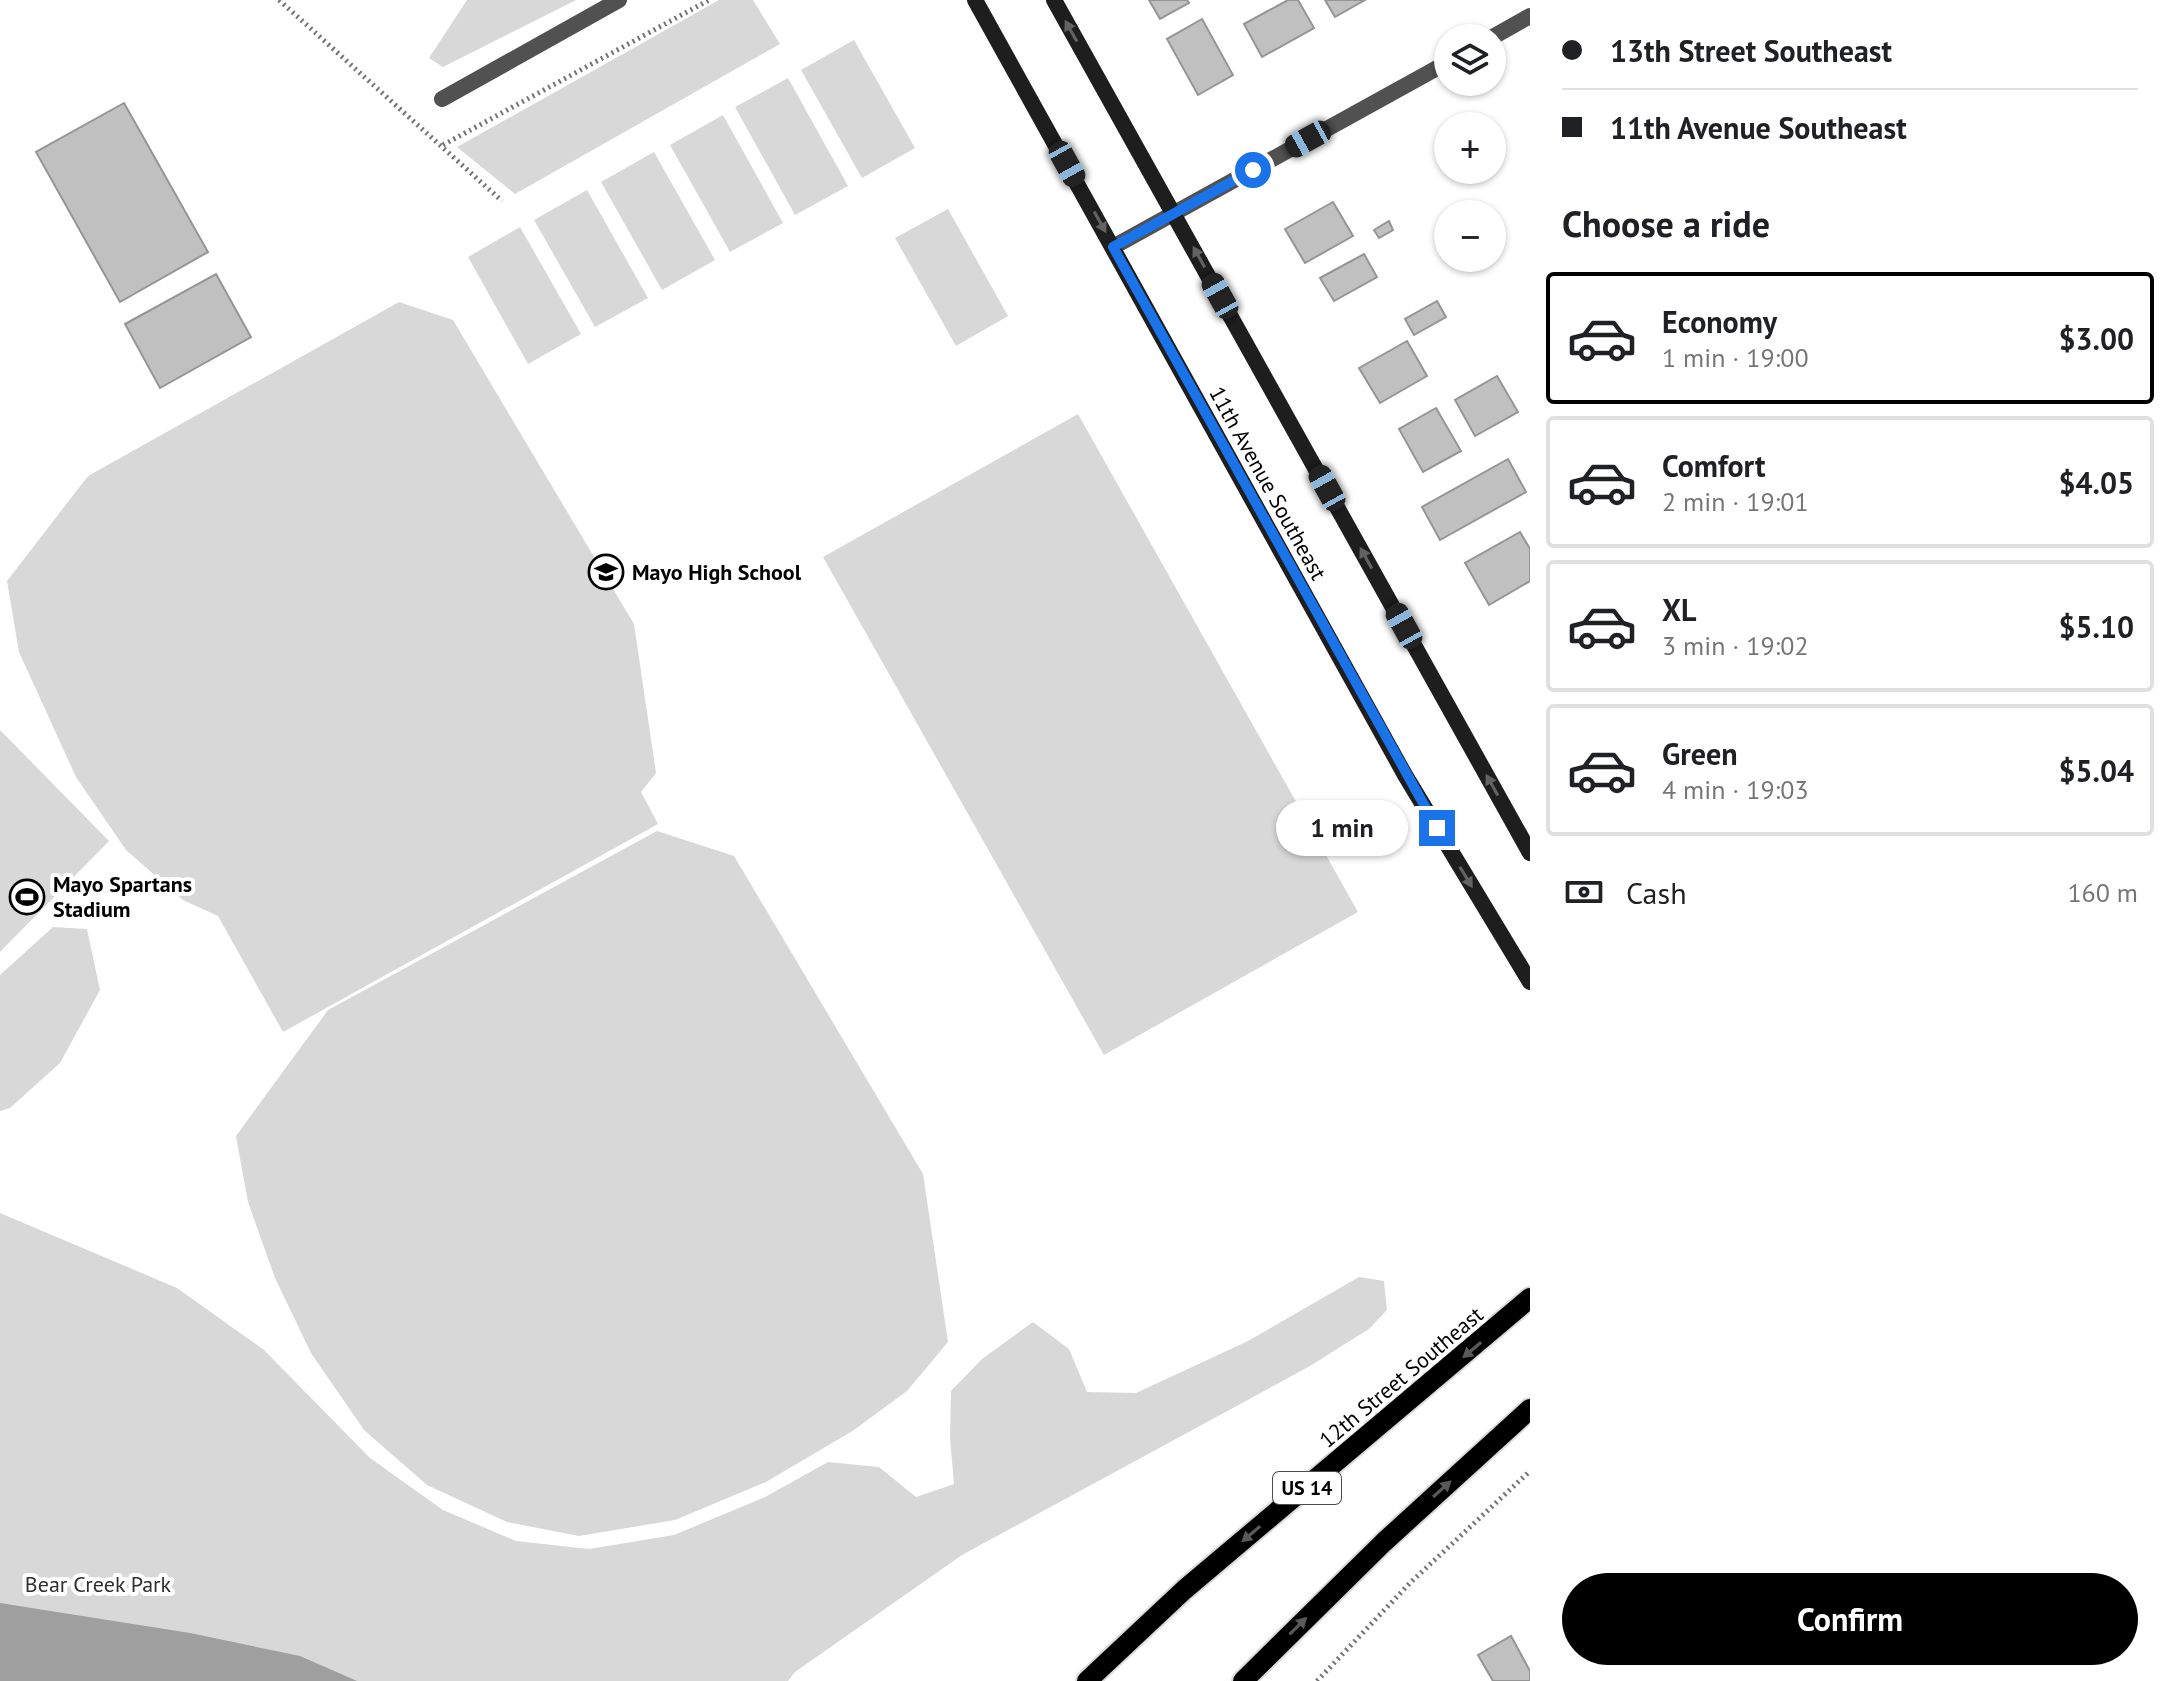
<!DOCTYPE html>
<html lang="en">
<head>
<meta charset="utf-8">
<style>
	:root { --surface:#fff; --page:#f2f2f2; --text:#202124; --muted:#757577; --line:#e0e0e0; --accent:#000 }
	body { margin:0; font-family:"PT Sans",sans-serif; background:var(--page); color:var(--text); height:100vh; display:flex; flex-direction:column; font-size:30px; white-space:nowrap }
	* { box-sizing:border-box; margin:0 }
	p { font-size:26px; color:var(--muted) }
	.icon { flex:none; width:44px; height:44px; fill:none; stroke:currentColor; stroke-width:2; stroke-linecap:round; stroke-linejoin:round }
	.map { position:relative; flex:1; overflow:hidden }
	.drawer { display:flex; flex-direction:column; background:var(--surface); width:640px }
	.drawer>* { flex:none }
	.top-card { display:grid; align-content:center; height:176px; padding:0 32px; background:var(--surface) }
	.fabs { position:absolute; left:1434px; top:24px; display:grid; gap:16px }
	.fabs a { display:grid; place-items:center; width:72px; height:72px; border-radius:50%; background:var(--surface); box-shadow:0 2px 6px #0004; font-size:40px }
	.end { position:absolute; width:36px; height:36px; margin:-18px; border:10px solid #1a73e8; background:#fff; box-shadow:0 0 0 4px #fff }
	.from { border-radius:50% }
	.bubble { position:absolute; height:56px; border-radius:28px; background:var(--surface); box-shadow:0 2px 6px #0004; font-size:26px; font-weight:800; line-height:56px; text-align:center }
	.car { position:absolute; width:24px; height:48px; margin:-24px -12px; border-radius:10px; box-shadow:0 0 6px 2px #0007; background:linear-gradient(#222 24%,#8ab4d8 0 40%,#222 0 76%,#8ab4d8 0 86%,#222 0) }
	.top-card b { display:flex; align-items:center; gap:28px; height:76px; font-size:30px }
	.top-card b+b { border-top:2px solid var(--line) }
	.top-card i { width:20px; height:20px; background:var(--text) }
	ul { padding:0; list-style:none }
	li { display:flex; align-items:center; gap:24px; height:132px; margin:0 16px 12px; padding:0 16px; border:4px solid var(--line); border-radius:8px }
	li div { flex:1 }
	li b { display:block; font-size:30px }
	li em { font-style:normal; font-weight:800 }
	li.on { border-color:var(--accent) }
	li>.icon { width:72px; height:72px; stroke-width:1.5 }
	h2 { padding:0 32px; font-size:36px; line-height:96px }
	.pay { display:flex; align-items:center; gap:20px; height:88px; padding:0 32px; font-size:30px }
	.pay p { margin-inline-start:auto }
	.button { display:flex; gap:16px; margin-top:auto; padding:16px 32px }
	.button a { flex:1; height:92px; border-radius:48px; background:var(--accent); color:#fff; font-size:32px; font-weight:800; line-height:92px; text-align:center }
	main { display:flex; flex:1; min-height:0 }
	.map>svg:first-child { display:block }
	.green { fill:#d8d8d8 }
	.water { fill:#9f9f9f }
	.building { fill:#c0c0c0; stroke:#959595; stroke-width:2 }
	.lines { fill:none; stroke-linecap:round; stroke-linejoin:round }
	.primary-casing { stroke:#dbdbdb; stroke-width:24 }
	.path { stroke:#737373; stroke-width:5; stroke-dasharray:2 4; stroke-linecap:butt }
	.lane { stroke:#515151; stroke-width:16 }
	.street { stroke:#515151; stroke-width:16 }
	.secondary { stroke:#1e1e1e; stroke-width:16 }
	.primary { stroke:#000; stroke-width:20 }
	.oneway { fill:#626262 }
	.oneway2 { fill:#595959 }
	.route { stroke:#1a73e8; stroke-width:10 }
	.labels { text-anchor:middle; stroke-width:8; stroke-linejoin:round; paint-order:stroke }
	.shield { fill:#fff; stroke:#4c4c4c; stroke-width:2 }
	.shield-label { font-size:20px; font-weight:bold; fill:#000 }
	.street-label { font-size:22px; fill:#000; stroke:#fff }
	.poi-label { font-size:22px; font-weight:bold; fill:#000; stroke:#fff; text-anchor:start }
	.park-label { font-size:22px; fill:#2f2f2f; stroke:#fff }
</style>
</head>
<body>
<main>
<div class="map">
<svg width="1530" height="1681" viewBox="0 0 1530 1681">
	<rect width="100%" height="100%" fill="#fff"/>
	<path class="green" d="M467,0h109l-133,67 -14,-9z
		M719,0h34l27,44 -265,150 -58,-47z
		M854,40l61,108 -53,30 -61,-108z
		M788,78l60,108 -53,29 -60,-108z
		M723,115l60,108 -53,29 -60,-107z
		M654,152l61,108 -53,30 -61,-108z
		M587,190l61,108 -53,29 -61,-107z
		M948,209l60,107 -52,30 -61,-108z
		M520,227l61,107 -53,30 -60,-107z
		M399,302l54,18 181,304 22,149 -15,19 17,32 -375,208 -65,-116 -35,-16 -57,-50 -50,-73 -57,-125 -12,-71 81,-105z
		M1078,414l280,498 -254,143 -281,-498z
		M0,730l109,111 -109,111z
		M657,831l77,25 189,318 25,168 -41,49 -53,39 -88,52 -91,38 -96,16 -72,-14 -80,-37 -63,-55 -53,-77 -36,-75 -27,-76 -12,-66 92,-126z
		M53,927l34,2 13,61 -40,73 -50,45 -10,3v-136z
		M0,1213l177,75 87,62 106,108 73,52 73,31 73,8 85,-14 91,-38 63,-35 51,5 37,30 38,-13 -4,-46 1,-47 31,-32 51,-37 36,27 18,43 49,1 112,-52 111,-64 25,4 3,29 -18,19 -59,37 -348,189 -167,117 -7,9h-788z"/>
	<path class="water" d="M0,1603l190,30 110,23 57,25h-357z"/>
	<path class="building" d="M1149,0h38l2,3 -29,16z
		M1288,0h10l16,28 -52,29 -18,-33z
		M1325,0h40l-30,17z
		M1202,19l31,56 -35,20 -31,-56z
		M124,103l84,149 -88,50 -84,-150z
		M1333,202l20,34 -48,27 -20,-34z
		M1389,221l4,9 -14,8 -5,-8z
		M1364,254l13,23 -43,24 -14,-23z
		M216,274l35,63 -91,51 -35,-64z
		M1437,301l9,16 -32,18 -9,-16z
		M1407,341l20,35 -47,27 -21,-35z
		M1497,376l21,36 -43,24 -20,-36z
		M1436,408l25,43 -38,21 -24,-43z
		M1508,459l18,33 -86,48 -18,-33z
		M1520,532l10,17v32l-41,24 -24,-42z
		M1511,1636l19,35v10h-37l-15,-26z"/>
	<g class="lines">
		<g class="primary-casing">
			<path id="primary" d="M1087,1681l97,-91 346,-292
				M1243,1681l141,-139 146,-133"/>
		</g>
		<path class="path" d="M279,0l223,201
			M443,145l266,-145
			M1317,1681l93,-98 120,-112"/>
		<path class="lane" d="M442,99l177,-99"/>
		<path class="street" d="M1491,38l39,-22
			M1113,247l335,-185"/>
		<path class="secondary" d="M975,0l430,775 125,207
			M1054,0l476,853"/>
		<use href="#primary" class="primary"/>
	</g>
	<defs><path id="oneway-solid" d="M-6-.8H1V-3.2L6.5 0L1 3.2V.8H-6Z" transform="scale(2)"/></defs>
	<g class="oneway">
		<use href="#oneway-solid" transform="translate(1071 31) rotate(-119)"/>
		<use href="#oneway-solid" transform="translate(1100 222) rotate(61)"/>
		<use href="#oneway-solid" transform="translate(1199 257) rotate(-119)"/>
		<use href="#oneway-solid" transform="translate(1366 558) rotate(-119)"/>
		<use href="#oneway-solid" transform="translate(1492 785) rotate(-119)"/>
		<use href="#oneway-solid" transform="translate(1466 877) rotate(59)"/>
	</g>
	<g class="oneway2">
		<use href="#oneway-solid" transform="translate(1472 1350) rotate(140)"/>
		<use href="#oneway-solid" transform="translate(1442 1489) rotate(-42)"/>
		<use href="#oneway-solid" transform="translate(1251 1534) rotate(140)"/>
		<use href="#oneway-solid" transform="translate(1298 1626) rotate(-45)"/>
	</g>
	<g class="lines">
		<path class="route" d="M1253,170l-140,77 324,581"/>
	</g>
	<defs>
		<g id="school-ring" transform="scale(1.8)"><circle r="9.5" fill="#fff" stroke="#000" stroke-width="1.5"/><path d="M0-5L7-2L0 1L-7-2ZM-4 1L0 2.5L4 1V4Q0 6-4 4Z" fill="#000"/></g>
		<g id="stadium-ring" transform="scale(1.8)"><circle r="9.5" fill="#fff" stroke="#000" stroke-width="1.5"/><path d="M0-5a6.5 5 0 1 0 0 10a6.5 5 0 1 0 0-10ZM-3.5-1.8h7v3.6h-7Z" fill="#000"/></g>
	</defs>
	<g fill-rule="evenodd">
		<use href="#school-ring" x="606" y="572"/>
		<use href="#stadium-ring" x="27" y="897"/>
	</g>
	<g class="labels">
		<rect class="shield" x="1273" y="1472" width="68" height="32" rx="6"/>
		<g class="shield-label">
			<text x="1307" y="1495">US 14</text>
		</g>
		<g class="street-label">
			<text transform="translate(1268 483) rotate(61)" y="8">11th Avenue Southeast</text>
			<text transform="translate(1401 1377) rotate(-40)" y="8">12th Street Southeast</text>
		</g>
		<g class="poi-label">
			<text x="632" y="580">Mayo High School</text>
			<text x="53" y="892">Mayo Spartans<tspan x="53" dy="25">Stadium</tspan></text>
		</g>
		<g class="park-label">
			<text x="98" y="1592">Bear Creek Park</text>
		</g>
	</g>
</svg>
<div class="fabs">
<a><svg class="icon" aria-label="layers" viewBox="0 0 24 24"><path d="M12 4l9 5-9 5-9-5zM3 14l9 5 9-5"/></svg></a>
<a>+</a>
<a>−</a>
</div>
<i class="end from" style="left:1253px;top:170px"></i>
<i class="end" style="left:1437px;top:828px"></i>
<div class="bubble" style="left:1276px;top:800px;width:132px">1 min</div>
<i class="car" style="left:1308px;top:139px;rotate:241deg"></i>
<i class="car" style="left:1067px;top:164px;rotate:151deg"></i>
<i class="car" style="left:1220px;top:296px;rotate:331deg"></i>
<i class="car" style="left:1327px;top:488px;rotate:331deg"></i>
<i class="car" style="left:1404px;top:626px;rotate:331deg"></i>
</div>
<section class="drawer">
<div class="top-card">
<b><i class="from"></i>13th Street Southeast</b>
<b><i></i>11th Avenue Southeast</b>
</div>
<h2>Choose a ride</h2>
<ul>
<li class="on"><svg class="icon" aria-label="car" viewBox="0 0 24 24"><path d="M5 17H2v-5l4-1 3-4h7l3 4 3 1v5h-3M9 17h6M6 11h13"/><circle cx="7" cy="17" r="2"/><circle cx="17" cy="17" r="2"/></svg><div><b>Economy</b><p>1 min · 19:00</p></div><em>$3.00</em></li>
<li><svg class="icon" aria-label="car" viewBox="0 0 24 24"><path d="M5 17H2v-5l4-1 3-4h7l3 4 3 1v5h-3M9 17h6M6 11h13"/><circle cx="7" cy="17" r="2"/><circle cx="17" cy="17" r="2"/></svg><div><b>Comfort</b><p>2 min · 19:01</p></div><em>$4.05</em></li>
<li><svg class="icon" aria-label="car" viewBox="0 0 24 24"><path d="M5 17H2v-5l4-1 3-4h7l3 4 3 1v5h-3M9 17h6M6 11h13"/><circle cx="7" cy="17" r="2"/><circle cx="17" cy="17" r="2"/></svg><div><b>XL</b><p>3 min · 19:02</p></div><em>$5.10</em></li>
<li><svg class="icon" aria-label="car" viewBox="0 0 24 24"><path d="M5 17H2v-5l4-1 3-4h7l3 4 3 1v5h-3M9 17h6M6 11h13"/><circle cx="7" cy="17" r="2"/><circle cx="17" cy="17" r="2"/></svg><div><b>Green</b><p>4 min · 19:03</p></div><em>$5.04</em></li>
</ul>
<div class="pay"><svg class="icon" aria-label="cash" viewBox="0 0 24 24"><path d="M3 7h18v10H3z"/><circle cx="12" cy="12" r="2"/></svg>Cash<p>160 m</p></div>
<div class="button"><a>Confirm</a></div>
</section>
</main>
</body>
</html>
